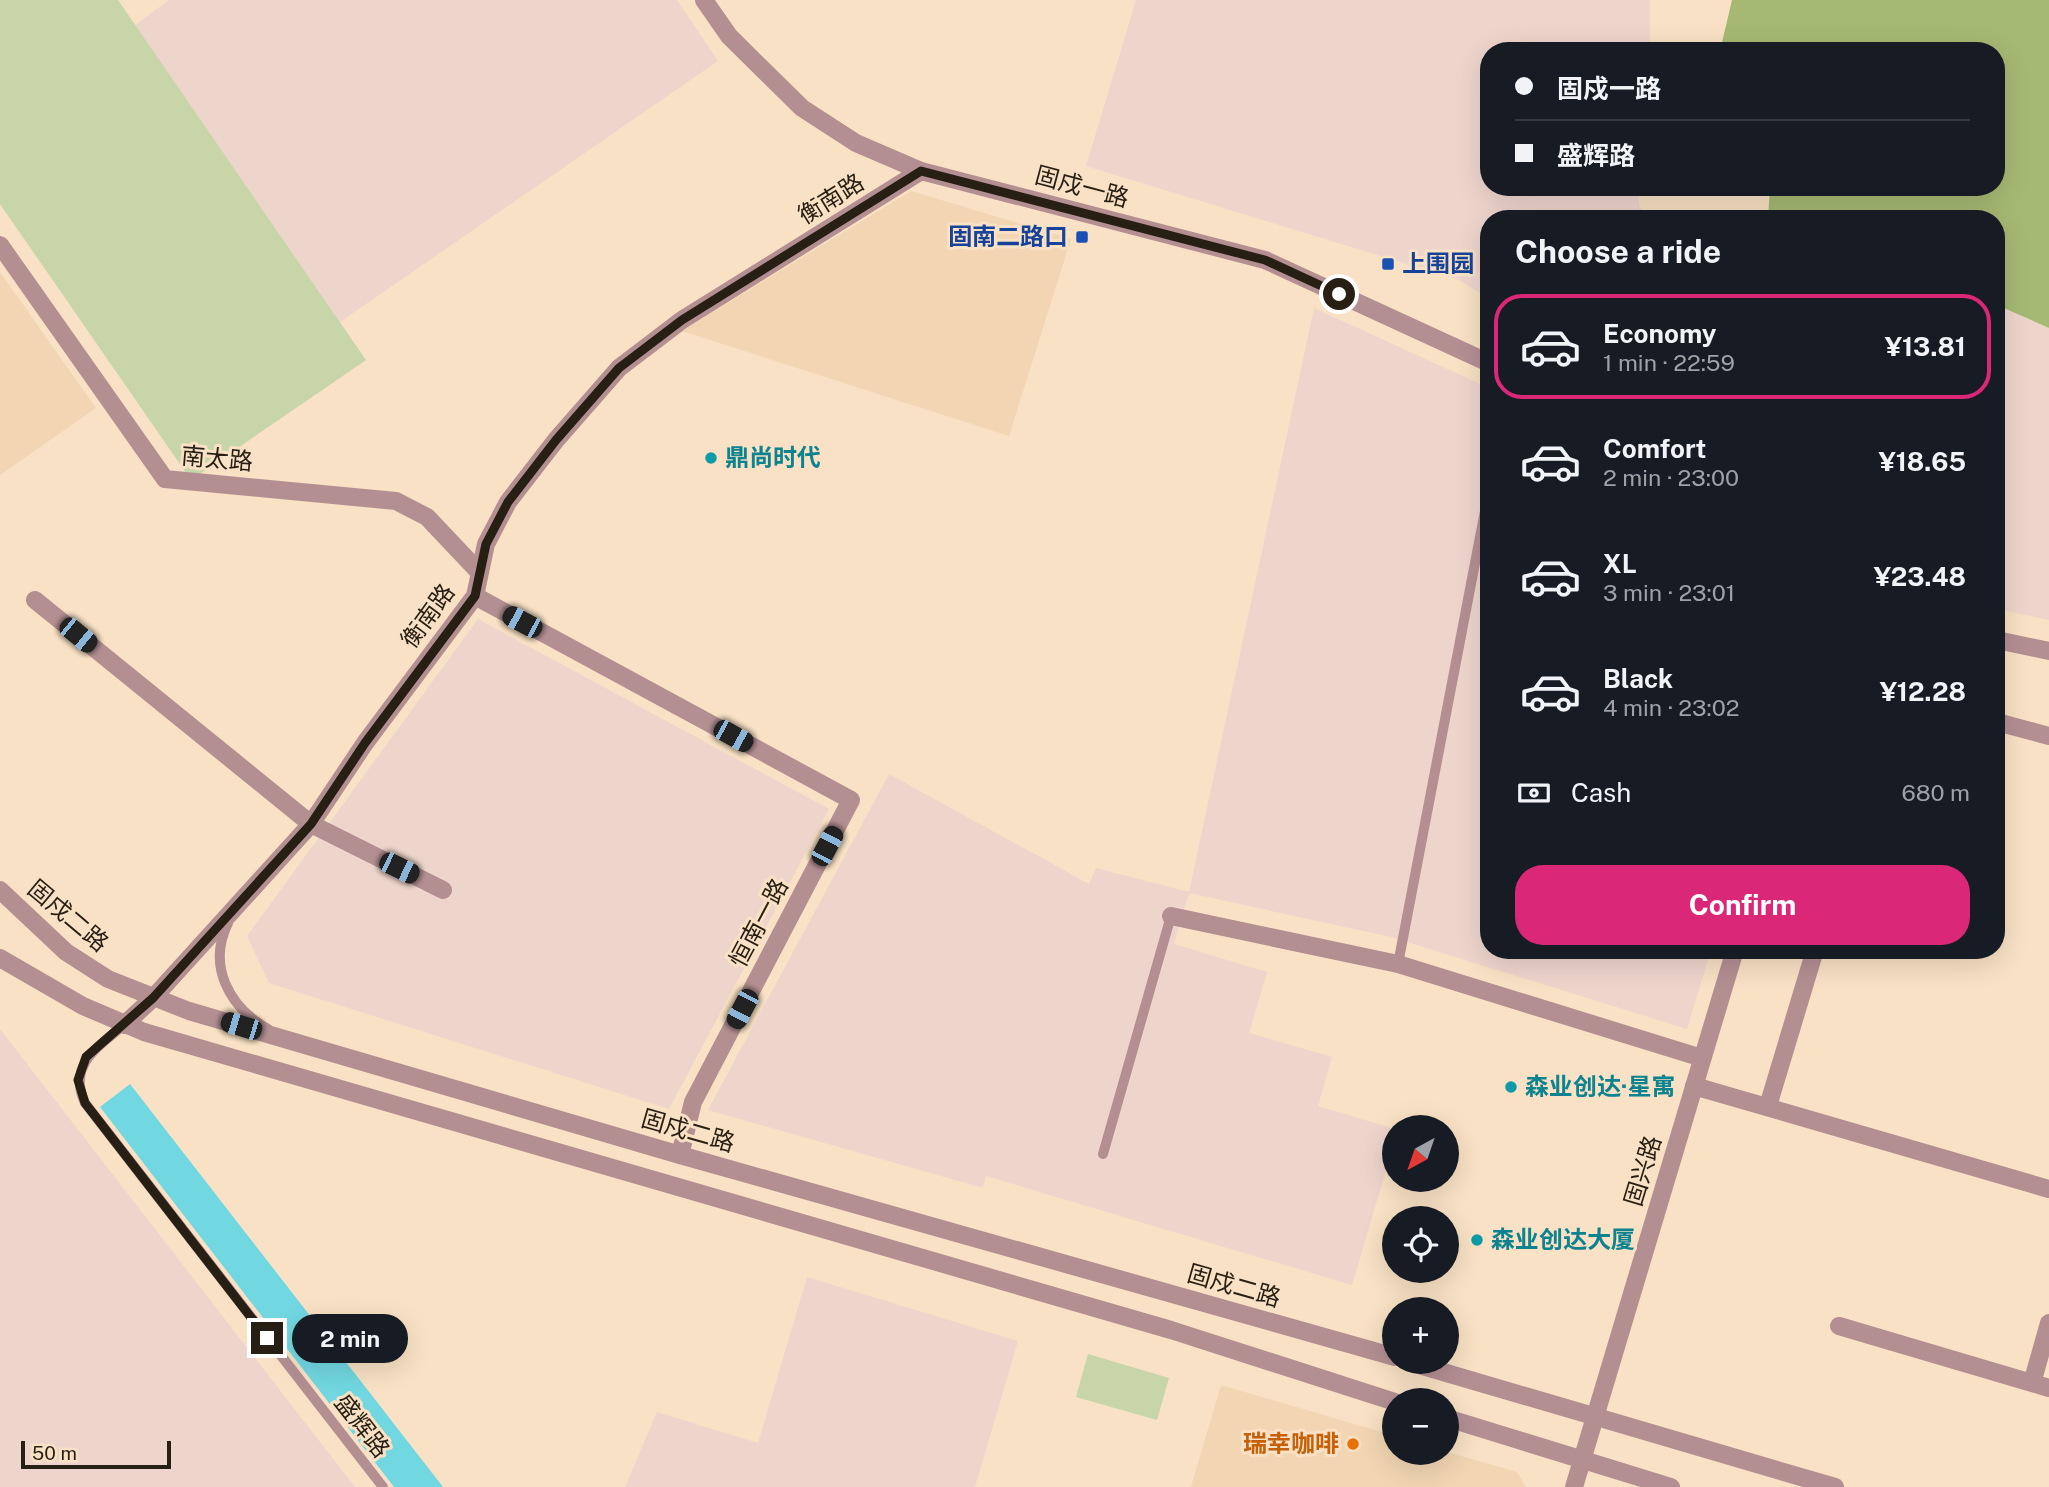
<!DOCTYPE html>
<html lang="en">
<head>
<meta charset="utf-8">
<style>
	:root { --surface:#171b24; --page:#20242c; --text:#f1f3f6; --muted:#9ea1a6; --line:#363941; --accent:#db2777 }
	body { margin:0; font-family:"Public Sans","Noto Sans SC",sans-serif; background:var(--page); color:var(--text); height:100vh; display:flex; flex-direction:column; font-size:26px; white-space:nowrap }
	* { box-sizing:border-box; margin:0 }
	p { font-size:23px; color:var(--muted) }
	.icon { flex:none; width:38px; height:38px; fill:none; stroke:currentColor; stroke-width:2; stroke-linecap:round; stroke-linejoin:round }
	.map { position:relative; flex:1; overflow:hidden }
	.drawer { position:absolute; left:1480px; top:210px; width:525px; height:749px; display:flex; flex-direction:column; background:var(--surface); border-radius:28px; box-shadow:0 7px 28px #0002 }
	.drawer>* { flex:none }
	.banner { position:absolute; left:1480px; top:42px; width:525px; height:154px; border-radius:28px; box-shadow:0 7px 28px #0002; display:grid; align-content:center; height:154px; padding:0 35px; background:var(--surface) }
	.needle { width:46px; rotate:220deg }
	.tools { position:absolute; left:1382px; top:1115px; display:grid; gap:14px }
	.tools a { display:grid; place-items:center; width:77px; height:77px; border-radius:50%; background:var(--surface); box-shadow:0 7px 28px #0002; font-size:35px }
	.scale { position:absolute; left:21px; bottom:18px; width:150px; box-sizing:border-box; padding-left:7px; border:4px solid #271f14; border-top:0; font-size:19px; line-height:24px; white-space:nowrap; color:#271f14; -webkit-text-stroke:5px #f8e1c4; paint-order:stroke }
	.end { position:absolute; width:32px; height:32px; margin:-16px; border:9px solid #271f14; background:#fff; box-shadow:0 0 0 4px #fff }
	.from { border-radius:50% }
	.bubble { position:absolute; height:49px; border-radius:24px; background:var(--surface); box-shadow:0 7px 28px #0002; font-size:23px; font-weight:700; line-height:49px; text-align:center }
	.car { position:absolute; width:21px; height:42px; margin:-21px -10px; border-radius:9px; box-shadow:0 0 5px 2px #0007; background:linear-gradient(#222 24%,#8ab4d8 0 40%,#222 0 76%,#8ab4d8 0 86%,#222 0) }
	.banner b { display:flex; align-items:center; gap:24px; height:66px; font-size:26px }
	.banner b+b { border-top:2px solid var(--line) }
	.banner i { width:18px; height:18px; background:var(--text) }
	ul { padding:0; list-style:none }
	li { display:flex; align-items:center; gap:21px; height:105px; margin:0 14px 10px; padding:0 21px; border:4px solid transparent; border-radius:28px }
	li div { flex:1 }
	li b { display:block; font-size:26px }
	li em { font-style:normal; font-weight:700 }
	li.on { border-color:var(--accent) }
	li>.icon { width:63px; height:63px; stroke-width:1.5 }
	h2 { padding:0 35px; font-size:32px; line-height:84px }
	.pay { display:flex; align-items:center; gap:18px; height:77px; padding:0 35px; font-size:26px }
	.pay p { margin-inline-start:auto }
	.cta { display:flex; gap:14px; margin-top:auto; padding:14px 35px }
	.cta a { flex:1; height:80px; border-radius:28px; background:var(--accent); color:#fff; font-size:28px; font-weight:700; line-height:80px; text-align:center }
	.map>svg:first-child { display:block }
	.built { fill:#f2d6b3 }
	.industrial { fill:#eed5cc }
	.green { fill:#c7d5a8 }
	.forest { fill:#a5b973 }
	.water { fill:#71d7e1 }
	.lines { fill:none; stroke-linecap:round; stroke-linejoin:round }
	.service { stroke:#b38f92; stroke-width:10 }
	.minor { stroke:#b38f92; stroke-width:18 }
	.tertiary { stroke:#b38f92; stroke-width:18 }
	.route { stroke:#271f14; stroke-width:9 }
	.transit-dot { fill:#1a4fb4; stroke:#f8e1c4; stroke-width:2.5 }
	.culture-dot { fill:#0f9aa8; stroke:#f8e1c4; stroke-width:2.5 }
	.food-dot { fill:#e8710a; stroke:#f8e1c4; stroke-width:2.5 }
	.labels { text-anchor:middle; stroke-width:6; stroke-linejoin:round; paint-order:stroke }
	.street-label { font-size:24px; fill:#271f14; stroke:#f8e1c4 }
	.transit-label { font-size:24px; font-weight:bold; fill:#164399; stroke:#f8e1c4; text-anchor:end }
	.culture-label { font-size:24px; font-weight:bold; fill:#0d838f; stroke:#f8e1c4; text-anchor:start }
	.food-label { font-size:24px; font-weight:bold; fill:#c56008; stroke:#f8e1c4; text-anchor:end }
</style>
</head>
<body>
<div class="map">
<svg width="2049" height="1487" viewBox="0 0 2049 1487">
	<rect width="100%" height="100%" fill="#f8e1c4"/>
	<path class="built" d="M911,191l160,48 -62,197 -327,-105z
		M0,272l96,136 -96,67z
		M1221,1385l174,51v16h52l70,20 9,15h-335z"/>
	<path class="industrial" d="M169,0h508l41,61 -378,261 -205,-297z
		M1136,0h514v51h-161v136h148l3,21 13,11h-164v80l-30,-19 -373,-114z
		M1997,305l52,23v292l-52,-11z
		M1314,308l175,80v562h222l-24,79 -296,-92 -202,-44 -15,51 93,28 -18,61 83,24 -14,49 77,23v11l-43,145 -366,-109 -3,12 -275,-78 181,-336 200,110 7,-16 93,24z
		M478,619l351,190 -160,300 -400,-126 -22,-47z
		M0,1029l355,458h-355z
		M807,1277l211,64 -43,146h-350l32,-75 101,31z"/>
	<path class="green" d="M0,0h118l248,360 -175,120 -191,-276z
		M1088,1354l81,24 -12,42 -81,-23z"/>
	<path class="forest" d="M1732,0h317v328l-52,-23v-86h-229l2,-32h227v-136h-277z"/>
	<path class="water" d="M130,1084l313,403h-49l-294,-380z"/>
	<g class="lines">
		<path class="service" d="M228,923c-21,43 1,84 40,106
			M1398,964l87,-453
			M124,1025c-26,22 -57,40 -39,78l298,384
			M1103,1154l68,-238"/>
		<path class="minor" d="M0,245l165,234 231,22 31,16 53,56
			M475,596l376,204 -158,302 -13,53
			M35,600l276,224 132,66
			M1997,722l52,14
			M1171,916l227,48 304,94
			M124,1025l29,-27 158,-174 54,-81 110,-147 11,-52 22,-42 48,-62 63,-72 63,-48 239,-149
			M1694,1086l355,103
			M1768,1106l47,-156
			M1839,1326l210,62
			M2032,1383l17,-60"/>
		<path class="tertiary" d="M704,0l25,36 73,72 54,35 65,28 344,89 224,103
			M1997,640l52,11
			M0,890l66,62 42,27 81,32 491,144 715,202
			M0,958l83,48 61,26 1027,298 224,72
			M1409,1362l426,125
			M1447,1418l224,69
			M1574,1487l161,-537"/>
	</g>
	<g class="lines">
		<path class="route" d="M267,1338l-182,-235 -7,-23 8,-23 67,-59 158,-174 54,-81 110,-147 11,-52 22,-42 48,-62 63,-72 63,-48 239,-149 344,89 74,34"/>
	</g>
	<g class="transit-dot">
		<rect x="1075" y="230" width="14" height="14" rx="3.5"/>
		<rect x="1381" y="257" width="14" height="14" rx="3.5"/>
	</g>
	<g class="culture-dot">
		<circle cx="711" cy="458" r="7"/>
		<circle cx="1511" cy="1087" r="7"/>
		<circle cx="1477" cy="1240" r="7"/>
	</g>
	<circle class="food-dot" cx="1353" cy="1444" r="7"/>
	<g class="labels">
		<g class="street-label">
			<text transform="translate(1082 187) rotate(15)" y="8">固戍一路</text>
			<text transform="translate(831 199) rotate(-32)" y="8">衡南路</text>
			<text transform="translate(217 459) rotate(5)" y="8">南太路</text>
			<text transform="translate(428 616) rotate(-54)" y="8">衡南路</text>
			<text transform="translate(68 916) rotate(40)" y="8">固戍二路</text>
			<text transform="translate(759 923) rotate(-62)" y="8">恒南一路</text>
			<text transform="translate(688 1131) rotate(16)" y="8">固戍二路</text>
			<text transform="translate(1643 1171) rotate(-73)" y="8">固兴路</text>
			<text transform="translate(1234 1286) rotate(16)" y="8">固戍二路</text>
			<text transform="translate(362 1426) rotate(52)" y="8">盛辉路</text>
		</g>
		<g class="transit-label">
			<text x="1068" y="245">固南二路口</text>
			<text x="1402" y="272" text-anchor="start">上围园</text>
		</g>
		<g class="culture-label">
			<text x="725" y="466">鼎尚时代</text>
			<text x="1525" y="1095">森业创达·星寓</text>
			<text x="1491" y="1248">森业创达大厦</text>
		</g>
		<g class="food-label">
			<text x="1339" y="1452">瑞幸咖啡</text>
		</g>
	</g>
</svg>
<div class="tools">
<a><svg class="needle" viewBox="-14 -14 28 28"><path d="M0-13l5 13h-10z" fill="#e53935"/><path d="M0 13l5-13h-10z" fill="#9ea1a6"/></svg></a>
<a><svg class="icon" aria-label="locate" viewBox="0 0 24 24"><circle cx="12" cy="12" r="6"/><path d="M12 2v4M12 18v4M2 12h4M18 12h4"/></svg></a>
<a>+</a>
<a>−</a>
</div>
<div class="scale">50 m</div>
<i class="end from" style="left:1339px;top:294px"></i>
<i class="end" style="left:267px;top:1338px"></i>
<div class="bubble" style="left:292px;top:1314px;width:116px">2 min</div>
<i class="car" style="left:522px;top:622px;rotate:298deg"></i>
<i class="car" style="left:78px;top:635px;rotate:129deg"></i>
<i class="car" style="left:733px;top:736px;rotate:119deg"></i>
<i class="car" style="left:827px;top:846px;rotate:28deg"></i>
<i class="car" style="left:399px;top:868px;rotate:116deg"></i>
<i class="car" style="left:742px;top:1009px;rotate:208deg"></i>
<i class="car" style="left:241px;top:1026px;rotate:287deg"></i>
<div class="banner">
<b><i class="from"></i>固戍一路</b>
<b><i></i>盛辉路</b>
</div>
<section class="drawer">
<h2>Choose a ride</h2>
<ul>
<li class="on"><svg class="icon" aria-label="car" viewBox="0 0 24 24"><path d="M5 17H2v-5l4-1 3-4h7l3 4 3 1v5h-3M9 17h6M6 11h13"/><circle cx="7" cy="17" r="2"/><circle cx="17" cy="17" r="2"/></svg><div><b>Economy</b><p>1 min · 22:59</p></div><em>¥13.81</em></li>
<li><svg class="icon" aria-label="car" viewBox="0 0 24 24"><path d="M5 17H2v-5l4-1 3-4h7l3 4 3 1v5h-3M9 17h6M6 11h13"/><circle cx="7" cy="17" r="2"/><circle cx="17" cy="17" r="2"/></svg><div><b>Comfort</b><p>2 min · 23:00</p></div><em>¥18.65</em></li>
<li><svg class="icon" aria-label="car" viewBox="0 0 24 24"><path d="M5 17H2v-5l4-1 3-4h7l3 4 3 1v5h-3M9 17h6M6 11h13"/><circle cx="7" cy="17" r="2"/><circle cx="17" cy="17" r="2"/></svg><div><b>XL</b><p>3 min · 23:01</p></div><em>¥23.48</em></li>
<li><svg class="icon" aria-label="car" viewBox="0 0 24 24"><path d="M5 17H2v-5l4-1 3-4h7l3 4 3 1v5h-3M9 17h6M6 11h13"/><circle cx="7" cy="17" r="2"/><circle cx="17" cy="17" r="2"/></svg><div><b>Black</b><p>4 min · 23:02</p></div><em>¥12.28</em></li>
</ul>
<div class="pay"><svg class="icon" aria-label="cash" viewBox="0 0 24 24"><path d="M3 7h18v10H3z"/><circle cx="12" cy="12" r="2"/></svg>Cash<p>680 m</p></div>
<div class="cta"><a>Confirm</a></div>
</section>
</div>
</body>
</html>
